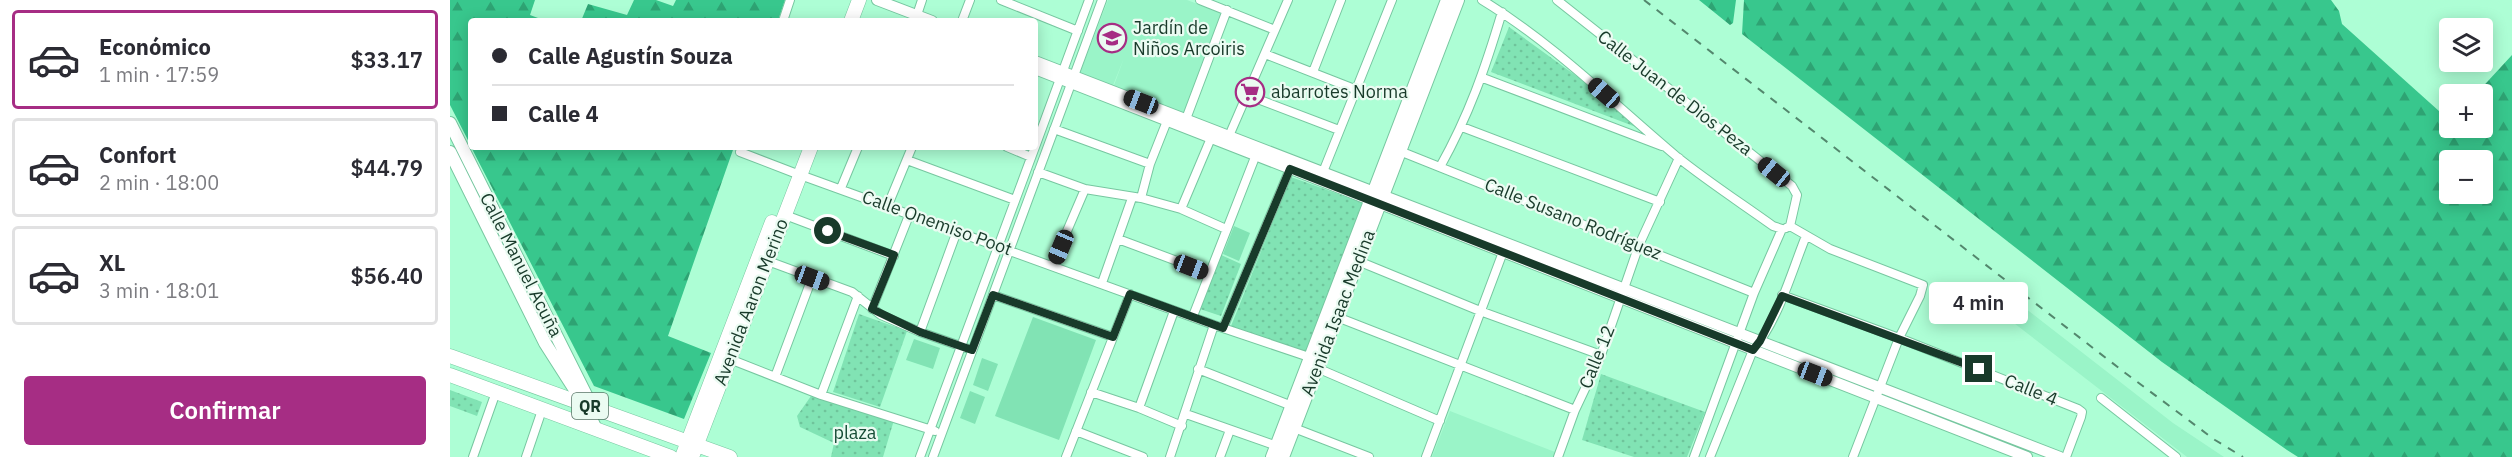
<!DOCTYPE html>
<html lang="es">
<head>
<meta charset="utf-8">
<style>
	:root { --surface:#fff; --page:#f2f2f3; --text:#2b2b33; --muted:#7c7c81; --line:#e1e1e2; --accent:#a62d84 }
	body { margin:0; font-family:"IBM Plex Sans",sans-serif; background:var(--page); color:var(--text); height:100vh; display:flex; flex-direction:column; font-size:22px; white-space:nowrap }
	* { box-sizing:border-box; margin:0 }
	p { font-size:20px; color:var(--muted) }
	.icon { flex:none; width:33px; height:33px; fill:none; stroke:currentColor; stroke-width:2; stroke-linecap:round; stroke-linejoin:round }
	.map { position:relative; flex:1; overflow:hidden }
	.details { display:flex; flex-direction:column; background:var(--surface); width:450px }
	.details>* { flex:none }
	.banner { position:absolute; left:18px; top:18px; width:570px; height:132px; border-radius:6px; box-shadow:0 3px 15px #0003; display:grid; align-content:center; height:132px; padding:0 24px; background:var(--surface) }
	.tools { position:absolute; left:1989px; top:18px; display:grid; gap:12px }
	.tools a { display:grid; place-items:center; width:54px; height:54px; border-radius:6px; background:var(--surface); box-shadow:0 3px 15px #0003; font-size:30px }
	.end { position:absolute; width:27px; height:27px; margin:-14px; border:8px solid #183a2a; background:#fff; box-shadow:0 0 0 3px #fff }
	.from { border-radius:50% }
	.bubble { position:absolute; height:42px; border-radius:6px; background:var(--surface); box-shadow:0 3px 15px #0003; font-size:20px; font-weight:600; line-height:42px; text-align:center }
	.car { position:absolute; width:18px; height:36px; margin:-18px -9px; border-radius:8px; box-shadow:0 0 4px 2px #0007; background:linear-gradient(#222 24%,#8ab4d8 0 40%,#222 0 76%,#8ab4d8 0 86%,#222 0) }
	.banner b { display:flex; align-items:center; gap:21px; height:57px; font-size:22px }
	.banner b+b { border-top:2px solid var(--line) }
	.banner i { width:15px; height:15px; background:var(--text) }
	ul { padding:10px 0 0; list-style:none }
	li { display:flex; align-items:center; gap:18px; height:99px; margin:0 12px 9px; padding:0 12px; border:3px solid var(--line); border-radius:6px }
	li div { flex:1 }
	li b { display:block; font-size:22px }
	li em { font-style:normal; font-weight:600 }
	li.selected { border-color:var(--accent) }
	li>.icon { width:54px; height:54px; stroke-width:1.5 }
	.button { display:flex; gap:12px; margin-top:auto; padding:12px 24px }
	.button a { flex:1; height:69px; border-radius:6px; background:var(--accent); color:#fff; font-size:24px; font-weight:600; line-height:69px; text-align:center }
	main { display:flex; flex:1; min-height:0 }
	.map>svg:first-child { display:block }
	.built { fill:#9af4c8 }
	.forest { fill:url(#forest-firs); fill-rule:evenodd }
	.park { fill:url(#park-dots) }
	.pitch { fill:#81e3b4 }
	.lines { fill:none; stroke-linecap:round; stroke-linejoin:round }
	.minor-casing { stroke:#77c7a0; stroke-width:10 }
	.tertiary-casing { stroke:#77c7a0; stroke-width:12 }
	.secondary-casing { stroke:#77c7a0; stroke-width:14 }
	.primary-casing { stroke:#77c7a0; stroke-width:15 }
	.minor { stroke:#fff; stroke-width:8 }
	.tertiary { stroke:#fff; stroke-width:10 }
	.secondary { stroke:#fff; stroke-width:12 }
	.primary { stroke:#fff; stroke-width:14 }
	.rail { stroke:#53876d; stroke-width:2; stroke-dasharray:8 8; stroke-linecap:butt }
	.route { stroke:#183a2a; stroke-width:8 }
	.labels { text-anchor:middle; stroke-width:4.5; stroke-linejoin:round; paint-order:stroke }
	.shield { fill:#ebfbf2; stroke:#577466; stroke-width:1.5 }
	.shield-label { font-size:16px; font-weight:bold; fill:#183a2a }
	.poi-label { font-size:18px; fill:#183a2a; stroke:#ebfbf2; text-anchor:start }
	.street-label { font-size:18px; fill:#183a2a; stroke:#ebfbf2 }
	.park-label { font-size:18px; fill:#164d36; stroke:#ebfbf2 }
</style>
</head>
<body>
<main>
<section class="details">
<ul>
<li class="selected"><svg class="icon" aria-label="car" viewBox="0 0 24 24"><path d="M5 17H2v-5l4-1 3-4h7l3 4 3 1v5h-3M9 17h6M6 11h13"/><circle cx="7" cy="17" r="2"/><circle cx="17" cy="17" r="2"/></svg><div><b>Económico</b><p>1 min · 17:59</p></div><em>$33.17</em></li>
<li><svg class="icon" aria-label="car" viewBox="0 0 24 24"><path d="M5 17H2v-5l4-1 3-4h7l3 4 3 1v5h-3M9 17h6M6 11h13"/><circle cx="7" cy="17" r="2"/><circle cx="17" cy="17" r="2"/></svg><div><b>Confort</b><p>2 min · 18:00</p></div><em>$44.79</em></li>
<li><svg class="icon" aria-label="car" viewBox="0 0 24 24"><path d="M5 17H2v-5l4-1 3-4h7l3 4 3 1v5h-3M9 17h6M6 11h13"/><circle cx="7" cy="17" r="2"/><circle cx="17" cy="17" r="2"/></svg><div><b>XL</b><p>3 min · 18:01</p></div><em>$56.40</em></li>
</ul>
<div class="button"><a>Confirmar</a></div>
</section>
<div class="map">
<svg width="2062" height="457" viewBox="0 0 2062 457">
	<defs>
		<pattern id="forest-firs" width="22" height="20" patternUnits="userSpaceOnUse" patternTransform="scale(1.5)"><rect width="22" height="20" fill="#38c78d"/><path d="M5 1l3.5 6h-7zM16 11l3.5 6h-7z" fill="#2ea373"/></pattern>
		<pattern id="park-dots" width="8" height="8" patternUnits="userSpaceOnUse" patternTransform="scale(1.5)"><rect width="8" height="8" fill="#81e3b4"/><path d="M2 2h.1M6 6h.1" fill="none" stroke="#6fc49b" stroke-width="1.8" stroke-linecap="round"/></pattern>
	</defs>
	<rect width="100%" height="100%" fill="#adfed5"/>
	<path class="built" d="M658,0h79l35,13 -38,102 -71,-27 11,-30 -12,30 -33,-13z
		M1571,305l152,118 51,34h-37l-177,-137z
		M1000,411l105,41 -2,5h-121z"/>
	<path class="forest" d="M0,0h85l-5,15 16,6h-75v125l-21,-41z
		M184,0h22l17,6 3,-6h109l-7,21h-197l7,-17 39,11z
		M1249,0h37l-3,23 -3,2z
		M1294,0h587l8,11 3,13 107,96 1,8h32v-34h-6l36,-39v402h-214l-11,-7 -125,-88 -420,-328zM2032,160v34h-32v-34z
		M21,147h263l-66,189 43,17 -27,66 -90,-33z"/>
	<path class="park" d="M1059,27l77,56 50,44 -145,-55z
		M841,177l75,27 -61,150 -74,-28z
		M769,254l22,10 -20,52 -24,-8z
		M409,314l48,17 -27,76 -47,-15z
		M1151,374l104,38 -18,45h-53l-52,-17z
		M0,390l32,12 -5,14 -27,-10z
		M361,396l83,24 -11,37h-52l3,-14 -34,-16 -3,-11z"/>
	<path class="pitch" d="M784,226l16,7 -11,28 -16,-7z
		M583,317l63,23 -37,100 -64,-24z
		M464,339l26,9 -7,21 -27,-9z
		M532,358l16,6 -10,27 -15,-6z
		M520,391l15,6 -10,27 -15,-6z"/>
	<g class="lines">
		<g class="minor-casing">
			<path id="minor" d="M551,0l77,31
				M750,0l75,30
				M1032,0c71,43 131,103 194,156 31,25 65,47 97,70l9,3
				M1107,0l235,186 5,9 -7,31
				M467,15l5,-15
				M333,21l7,-21
				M512,21l8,-21
				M815,54l92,36
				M863,72l28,-72
				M1033,78l179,68
				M797,95l92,35
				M736,119l41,-109
				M1012,127l198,75
				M604,129l96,35
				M779,136l59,-136
				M292,147l-2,5 52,20 422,153 101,34
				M557,147l24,10
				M585,147l54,-147
				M947,150l357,143
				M457,160l108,40
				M990,167c29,-52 45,-98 62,-155
				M588,172l47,17 56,9 40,11 45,20
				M873,172l69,-172
				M391,188l17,-41
				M691,198l9,-34 17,-43
				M438,205l24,-58
				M731,209l30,-71
				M335,215l109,41
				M1336,228l4,-2 40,23 93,36 -3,11 -21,42 -46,119
				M668,239l91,34
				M315,260l87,32 29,23 39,17 46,16
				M908,261l122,50 121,44
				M602,266l33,-77
				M652,283l30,-85
				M543,295l120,42
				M1332,295l117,43 179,71 4,3 -1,5 -15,40
				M422,309l38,-96
				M743,316l64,-164
				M887,317l238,93
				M773,328l67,-159
				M470,332l37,-101
				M277,358l94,37 114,36
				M867,368l123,53
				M748,369l94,37
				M325,377l37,-99
				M641,392l48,16 43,18
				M371,395l37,-99
				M1651,398l75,59
				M689,408l35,-97
				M736,414l91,32
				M844,428l75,29
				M626,431l67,26
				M23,457l23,-65
				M76,457l16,-47
				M470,457l115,-310
				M483,457l169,-457
				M616,457l64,-163
				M720,457l44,-132
				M770,457l10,-27
				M976,457l77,-205
				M1108,457l17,-47 26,-55 38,-110 40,-87
				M1244,457l60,-164 28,-64
				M1260,457l43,-107c26,-31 38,-77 53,-114"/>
		</g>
		<g class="tertiary-casing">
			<path id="tertiary" d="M427,0l55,21
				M585,61l1025,396
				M585,69l992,388"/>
		</g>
		<g class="secondary-casing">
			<path id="secondary" d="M0,123l142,284
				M0,152l95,191 39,61 12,25
				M822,457l175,-457
				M833,457l175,-457"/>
		</g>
		<g class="primary-casing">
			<path id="primary" d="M401,21l8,-21
				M0,356l280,101
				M0,375l221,82
				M232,457l90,-235
				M242,457l119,-310"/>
		</g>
		<use href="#minor" class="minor"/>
		<use href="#tertiary" class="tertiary"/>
		<use href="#secondary" class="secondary"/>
		<use href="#primary" class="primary"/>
		<path class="rail" d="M1194,0l480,372 91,68 28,17"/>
	</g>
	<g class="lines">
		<path class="route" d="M378,231l66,24 -22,54 48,23 52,18 21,-55 120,42 17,-43 93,34 67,-159 463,181 7,-9 22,-45 197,73"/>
	</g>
	<defs>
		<g id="school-ring" transform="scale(1.5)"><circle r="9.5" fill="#ebfbf2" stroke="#a62d84" stroke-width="1.5"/><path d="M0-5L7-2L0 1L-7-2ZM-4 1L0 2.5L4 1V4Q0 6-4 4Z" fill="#a62d84"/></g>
		<g id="supermarket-ring" transform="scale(1.5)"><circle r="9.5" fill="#ebfbf2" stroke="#a62d84" stroke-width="1.5"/><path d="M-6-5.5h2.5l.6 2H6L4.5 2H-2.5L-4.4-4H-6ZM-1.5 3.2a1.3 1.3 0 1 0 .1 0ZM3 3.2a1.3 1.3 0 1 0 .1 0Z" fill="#a62d84"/></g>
	</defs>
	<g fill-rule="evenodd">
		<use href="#school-ring" x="662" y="38"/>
		<use href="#supermarket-ring" x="800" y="92"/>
	</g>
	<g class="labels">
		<rect class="shield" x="122" y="393" width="36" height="26" rx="4.5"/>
		<g class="shield-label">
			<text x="140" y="412">QR</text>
		</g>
		<g class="poi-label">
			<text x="683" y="34">Jardín de<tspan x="683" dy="21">Niños Arcoiris</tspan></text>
			<text x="821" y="98">abarrotes Norma</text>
		</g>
		<g class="street-label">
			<text transform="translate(1225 93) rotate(38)" y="6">Calle Juan de Dios Peza</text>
			<text transform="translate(1123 219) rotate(22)" y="6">Calle Susano Rodríguez</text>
			<text transform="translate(487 223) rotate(20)" y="6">Calle Onemiso Poot</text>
			<text transform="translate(71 265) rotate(63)" y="6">Calle Manuel Acuña</text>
			<text transform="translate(301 302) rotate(-69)" y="6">Avenida Aaron Merino</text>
			<text transform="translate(888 313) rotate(-69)" y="6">Avenida Isaac Medina</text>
			<text transform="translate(1147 357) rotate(-68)" y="6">Calle 12</text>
			<text transform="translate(1581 390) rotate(22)" y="6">Calle 4</text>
		</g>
		<g class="park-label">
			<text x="405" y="439">plaza</text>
		</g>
	</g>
</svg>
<div class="tools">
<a><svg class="icon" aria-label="layers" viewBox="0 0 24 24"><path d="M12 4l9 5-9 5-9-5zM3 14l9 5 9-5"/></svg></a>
<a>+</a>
<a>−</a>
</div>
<i class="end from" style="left:378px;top:231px"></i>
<i class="end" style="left:1529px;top:369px"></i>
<div class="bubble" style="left:1479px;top:282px;width:99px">4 min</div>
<i class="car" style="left:1154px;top:93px;rotate:311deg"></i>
<i class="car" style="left:691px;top:102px;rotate:291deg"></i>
<i class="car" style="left:1324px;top:172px;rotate:309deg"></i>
<i class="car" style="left:611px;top:247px;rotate:203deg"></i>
<i class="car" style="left:741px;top:267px;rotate:111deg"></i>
<i class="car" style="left:362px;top:278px;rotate:110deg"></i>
<i class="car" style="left:1365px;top:374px;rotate:111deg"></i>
<div class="banner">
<b><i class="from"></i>Calle Agustín Souza</b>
<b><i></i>Calle 4</b>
</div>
</div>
</main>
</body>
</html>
